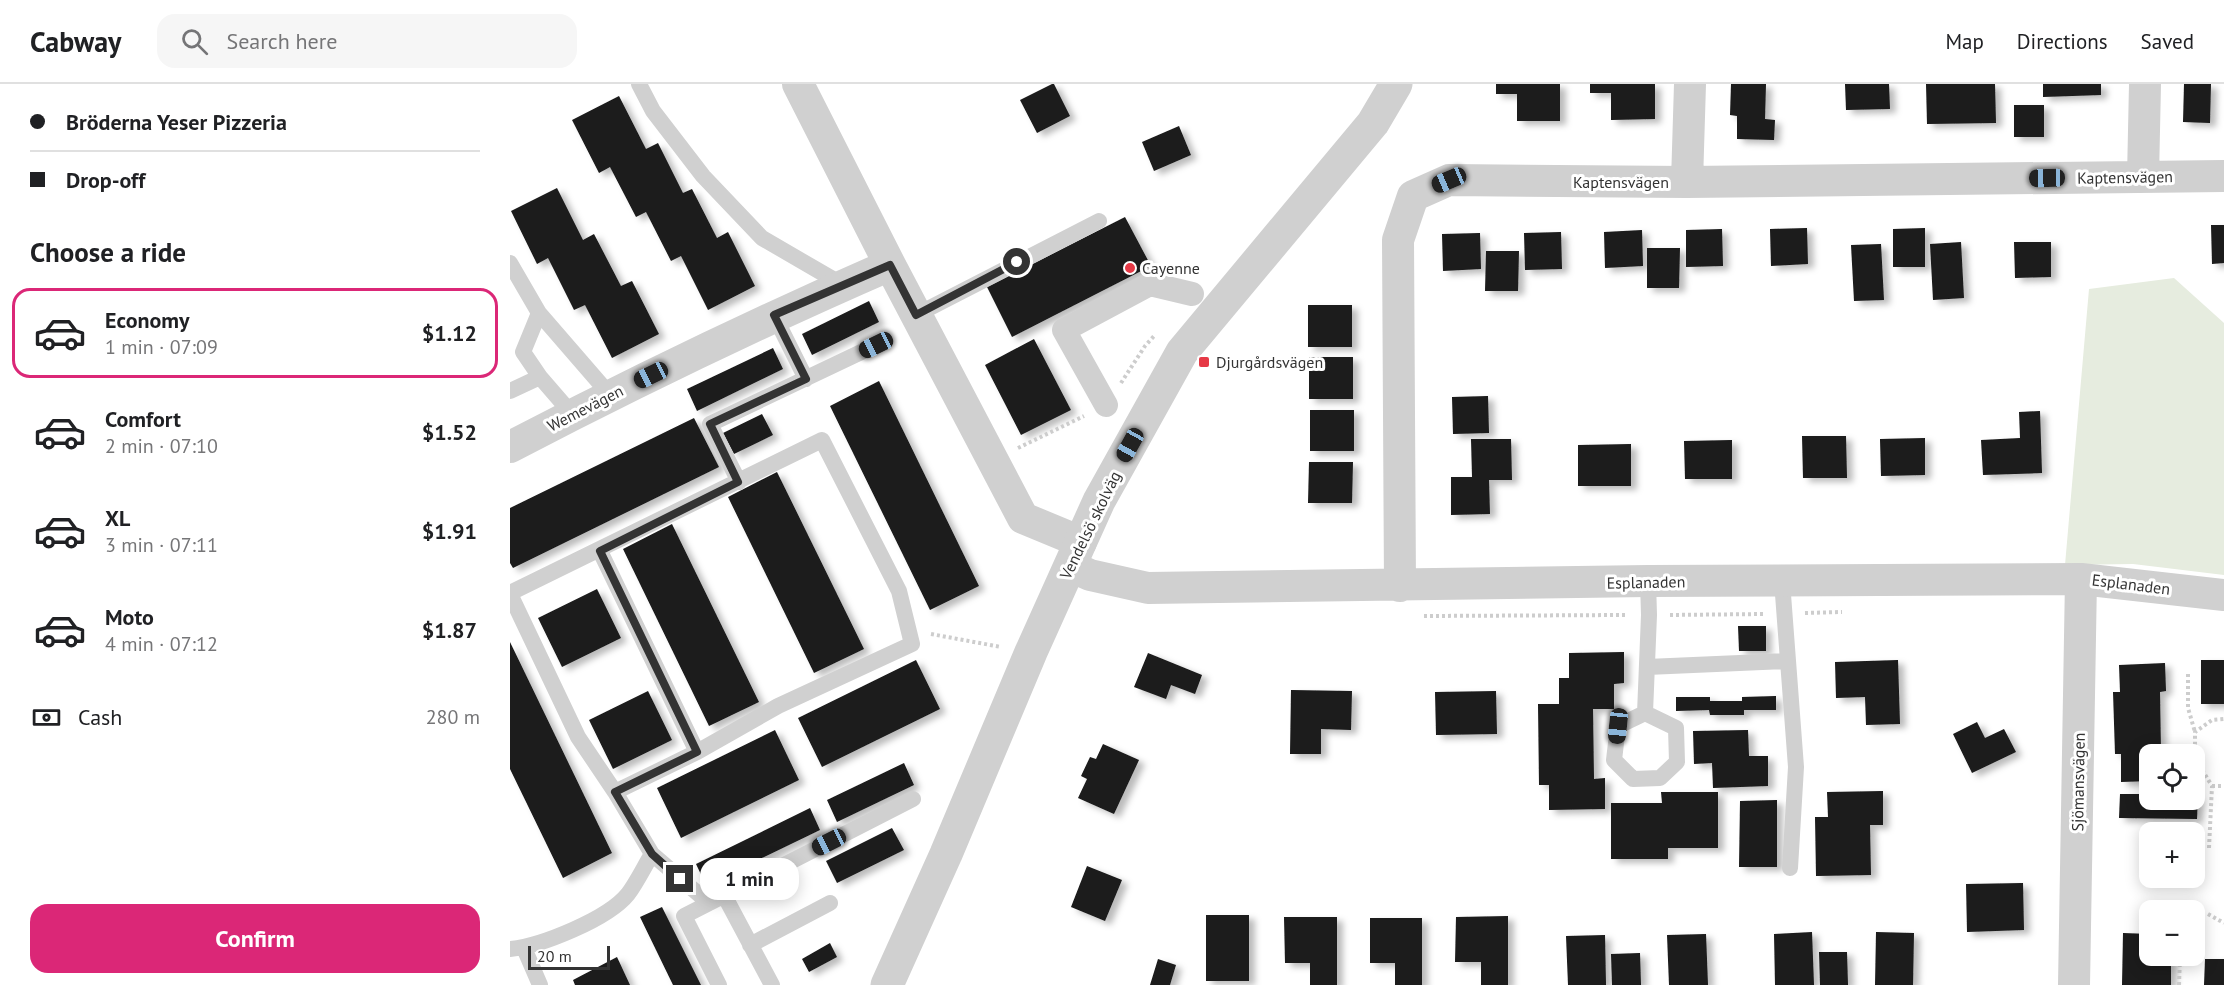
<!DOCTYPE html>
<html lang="en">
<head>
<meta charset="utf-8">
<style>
	:root { --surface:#fff; --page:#f6f6f6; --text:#202124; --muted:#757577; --line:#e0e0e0; --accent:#db2777 }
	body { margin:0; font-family:"PT Sans",sans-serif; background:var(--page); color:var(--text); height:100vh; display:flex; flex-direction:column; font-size:22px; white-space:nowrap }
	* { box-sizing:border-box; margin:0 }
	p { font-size:20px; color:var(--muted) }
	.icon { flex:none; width:33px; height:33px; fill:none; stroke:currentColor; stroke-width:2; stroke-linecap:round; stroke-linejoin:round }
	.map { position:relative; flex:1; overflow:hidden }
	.panel { display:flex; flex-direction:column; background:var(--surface); width:510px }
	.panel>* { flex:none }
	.hud { display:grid; align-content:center; height:132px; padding:0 30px; background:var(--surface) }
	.tools { position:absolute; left:1629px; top:660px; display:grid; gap:12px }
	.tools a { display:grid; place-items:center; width:66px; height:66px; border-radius:12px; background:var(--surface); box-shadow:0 3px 15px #0003; font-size:30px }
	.scale { position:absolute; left:18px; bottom:15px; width:82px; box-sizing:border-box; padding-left:6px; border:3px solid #333; border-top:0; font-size:16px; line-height:21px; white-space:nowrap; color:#333; -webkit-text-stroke:4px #fff; paint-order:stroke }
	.end { position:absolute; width:27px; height:27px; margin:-14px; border:8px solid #333; background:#fff; box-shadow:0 0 0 3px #fff }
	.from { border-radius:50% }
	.bubble { position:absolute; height:42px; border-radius:18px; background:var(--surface); box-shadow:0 3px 15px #0003; font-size:20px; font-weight:800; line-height:42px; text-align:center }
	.car { position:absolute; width:18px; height:36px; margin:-18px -9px; border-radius:8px; box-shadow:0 0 4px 2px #0007; background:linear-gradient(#222 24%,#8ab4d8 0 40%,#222 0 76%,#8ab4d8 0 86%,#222 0) }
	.hud b { display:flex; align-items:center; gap:21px; height:57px; font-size:22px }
	.hud b+b { border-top:2px solid var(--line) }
	.hud i { width:15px; height:15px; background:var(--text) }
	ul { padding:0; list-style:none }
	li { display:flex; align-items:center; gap:18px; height:90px; margin:0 12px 9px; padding:0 18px; border:3px solid transparent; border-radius:18px }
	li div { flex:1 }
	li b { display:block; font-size:22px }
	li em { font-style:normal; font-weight:800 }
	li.current { border-color:var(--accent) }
	li>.icon { width:54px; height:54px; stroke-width:1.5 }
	h2 { padding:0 30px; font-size:27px; line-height:72px }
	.pay { display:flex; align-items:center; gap:15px; height:66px; padding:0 30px; font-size:22px }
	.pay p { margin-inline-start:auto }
	.action { display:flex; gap:12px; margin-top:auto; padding:12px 30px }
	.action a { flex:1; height:69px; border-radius:18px; background:var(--accent); color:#fff; font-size:24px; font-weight:800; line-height:69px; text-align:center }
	header { display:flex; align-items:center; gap:36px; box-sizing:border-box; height:84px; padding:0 30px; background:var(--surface); border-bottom:2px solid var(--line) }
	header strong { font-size:28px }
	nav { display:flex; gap:33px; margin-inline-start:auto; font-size:21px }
	.search { width:420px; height:54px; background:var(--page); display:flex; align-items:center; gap:15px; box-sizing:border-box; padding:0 21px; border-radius:18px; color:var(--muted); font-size:22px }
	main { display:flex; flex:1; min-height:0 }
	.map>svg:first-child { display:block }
	.green { fill:#e6ecdf }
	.building { fill:#1a1a1a; filter:url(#shadow) }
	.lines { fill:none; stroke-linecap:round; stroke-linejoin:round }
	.path { stroke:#cdcdcd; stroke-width:4; stroke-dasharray:3 3; stroke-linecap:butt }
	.service { stroke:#d0d0d0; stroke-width:16 }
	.pedestrian { stroke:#d0d0d0; stroke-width:24 }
	.minor { stroke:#d0d0d0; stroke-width:32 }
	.tertiary { stroke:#d0d0d0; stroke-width:33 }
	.route { stroke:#333; stroke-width:8 }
	.poi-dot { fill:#e63946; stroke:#fff; stroke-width:2 }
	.labels { text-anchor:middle; stroke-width:6; stroke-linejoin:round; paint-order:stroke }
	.street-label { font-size:16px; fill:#333; stroke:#fff }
	.poi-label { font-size:16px; fill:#333; stroke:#fff; text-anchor:start }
</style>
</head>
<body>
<header>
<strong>Cabway</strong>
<div class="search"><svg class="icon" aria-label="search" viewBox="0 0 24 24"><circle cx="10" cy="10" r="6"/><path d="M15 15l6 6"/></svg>Search here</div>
<nav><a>Map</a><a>Directions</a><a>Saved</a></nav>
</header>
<main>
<section class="panel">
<div class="hud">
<b><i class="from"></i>Bröderna Yeser Pizzeria</b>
<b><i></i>Drop-off</b>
</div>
<h2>Choose a ride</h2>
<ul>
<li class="current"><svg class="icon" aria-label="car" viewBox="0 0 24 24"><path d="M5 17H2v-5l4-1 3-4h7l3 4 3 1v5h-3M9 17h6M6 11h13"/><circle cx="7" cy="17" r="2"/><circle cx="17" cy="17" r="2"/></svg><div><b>Economy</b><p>1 min · 07:09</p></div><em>$1.12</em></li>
<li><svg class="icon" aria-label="car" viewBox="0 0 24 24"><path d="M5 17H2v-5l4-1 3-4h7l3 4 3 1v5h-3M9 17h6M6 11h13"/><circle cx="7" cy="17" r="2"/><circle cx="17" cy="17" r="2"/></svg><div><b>Comfort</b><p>2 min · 07:10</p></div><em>$1.52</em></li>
<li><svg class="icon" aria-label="car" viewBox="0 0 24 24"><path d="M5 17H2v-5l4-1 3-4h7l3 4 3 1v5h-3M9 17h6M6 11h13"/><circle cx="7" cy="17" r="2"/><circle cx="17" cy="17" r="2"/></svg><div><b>XL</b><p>3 min · 07:11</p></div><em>$1.91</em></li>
<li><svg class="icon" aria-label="car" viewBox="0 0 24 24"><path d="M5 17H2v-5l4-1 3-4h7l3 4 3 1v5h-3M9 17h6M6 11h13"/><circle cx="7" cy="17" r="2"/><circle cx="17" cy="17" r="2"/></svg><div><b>Moto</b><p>4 min · 07:12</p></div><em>$1.87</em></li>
</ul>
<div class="pay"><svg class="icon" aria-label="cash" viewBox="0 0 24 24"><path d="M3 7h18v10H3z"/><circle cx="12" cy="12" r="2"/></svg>Cash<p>280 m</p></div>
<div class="action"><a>Confirm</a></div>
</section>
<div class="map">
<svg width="1714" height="901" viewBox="0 0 1714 901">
	<defs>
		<filter id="shadow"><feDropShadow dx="6" dy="4" stdDeviation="3" flood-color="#0004"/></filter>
	</defs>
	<rect width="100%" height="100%" fill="#fff"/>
	<path class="green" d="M1664,194l50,45v252l-91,-11 -68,1 24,-276z"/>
	<path class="building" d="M542,0h2l16,32 -33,17 -17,-33z
		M986,0h64v37h-43v-27h-21z
		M1080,0h65v35l-44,1v-27h-21z
		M1221,0h35l-1,35 10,1 -1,20 -37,-1v-23l-7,-1z
		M1335,0h44l1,25 -44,1z
		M1416,0h69l1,39 -69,1z
		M1533,0h58v11l-58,2z
		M1674,0h27l-1,39 -27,-1z
		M109,12l27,53 12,-6 25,50 9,-4 25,49 11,-6 27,54 -47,24 -27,-54 -10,5 -25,-49 -10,5 -26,-50 -11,6 -27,-53z
		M1504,21h30v32h-30z
		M669,42l12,29 -37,16 -12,-29z
		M47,104l26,52 11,-6 27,52 11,-5 27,53 -47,24 -27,-53 -11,5 -26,-52 -11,6 -26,-53z
		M615,133l26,49 -139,71 -25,-50z
		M1701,141h13v38l-12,1z
		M1297,144l1,36 -37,2 -1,-37z
		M1415,144v39h-32v-38z
		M1212,145l1,37 -37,1v-37z
		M1132,146l1,36 -38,2 -1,-36z
		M1051,148l1,37 -37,1 -1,-37z
		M970,149l1,36 -38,2 -1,-37z
		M1451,158l3,56 -31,2 -3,-56z
		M1504,158h37v35l-36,1z
		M1371,160l3,56 -30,1 -3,-56z
		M1137,164h33l-1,40h-32z
		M976,167h33l-1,40h-33z
		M359,217l10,21 -67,33 -10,-21z
		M798,221h44v42h-44z
		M524,255l37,71 -50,25 -36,-70z
		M263,264l10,21 -86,42 -10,-22z
		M799,273h44v42h-44z
		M369,297l100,205 -49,24 -100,-204z
		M978,312l1,37 -36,1 -1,-37z
		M800,326h44v41h-44z
		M1530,327l2,62 -59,2 -2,-35 39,-2 -1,-26z
		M252,330l11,21 -39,19 -11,-21z
		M184,334l25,49 -206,101 -3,-5v-55z
		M1292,352h44l1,42h-44z
		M1415,354v37l-44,1 -1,-37z
		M961,355h40l1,41h-23l1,34 -39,1v-38h21z
		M1222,356v39h-47l-1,-38z
		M1121,360v42h-53v-41z
		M799,378h44l-1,41h-44z
		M267,388l87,177 -50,24 -86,-176z
		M162,440l87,178 -50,24 -86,-177z
		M87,505l24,49 -59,29 -24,-49z
		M1228,542h28v25h-27z
		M0,558l102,211 -49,25 -53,-109z
		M1114,568v31l-10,1v25h-21l1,70 11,-1v31l-56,1v-25h-10l-1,-81h21v-26h10v-25z
		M638,569l54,22 -7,19 -24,-9 -5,14 -32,-12z
		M406,576l24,49 -118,58 -24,-49z
		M1388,576l2,64 -34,1 -1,-28 -29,1 -1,-36z
		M1691,576h23v44h-23z
		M1655,579l1,28 -6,1 1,60 6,-1v3h-17v27l-29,1v-28h-6l-2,-62h7l-1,-27z
		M781,606l61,1 -1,39 -30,-1v25h-31z
		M138,607l24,49 -59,29 -24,-49z
		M986,607l1,43 -61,1 -1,-43z
		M1266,612v14h-32v5h-34l-1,-5 -33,1v-14h34v4h32v-4z
		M1467,638l8,16 19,-9 12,23 -44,21 -19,-39z
		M265,646l24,50 -118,58 -24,-50z
		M1238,646l1,26h19v30l-55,2 -1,-25 -18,1 -1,-33z
		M593,660l36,16 -25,54 -36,-16 9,-19 -6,-3 9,-19 6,2z
		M394,679l10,22 -77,37 -10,-22z
		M1373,707v34h-13l1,50 -55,1 -1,-59h13l-1,-25z
		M1151,708h57v56h-50v11h-57v-56h51z
		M1610,710h30v6h44v-5h4l-1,24 -78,-1z
		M1267,716v67h-38l1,-66z
		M300,724l10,22 -114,55 -10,-21z
		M382,744l12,22 -67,33 -11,-22z
		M577,782l35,14 -17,41 -34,-14z
		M1513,799l1,47 -57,2 -1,-48z
		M152,823l39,78h-28l-33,-68z
		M696,831h43v66h-43z
		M998,832v69h-27v-23h-26l1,-45z
		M774,833h53v68h-27v-22h-25z
		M860,834h52v67h-27v-22h-25z
		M1302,848l2,53h-39l-1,-51z
		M1366,848l38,1 -1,52h-38z
		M1613,849l27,1v22h21v29h-49z
		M1196,850l2,51h-39l-2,-50z
		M1095,851l1,50h-38l-2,-49z
		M320,859l7,14 -28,15 -7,-13z
		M1309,868h28l1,33h-28z
		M1130,869l1,32h-29l-1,-31z
		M107,873l13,28h-55l-2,-5z
		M648,875l18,6 -6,20h-20z
		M1695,875h19v26h-20z"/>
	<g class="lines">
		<path class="path" d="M611,299l24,-37 10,-11
			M508,364l66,-32
			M1295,529l37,-1
			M1160,531l94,-1
			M914,532l202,-1
			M421,550l70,13
			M1678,590v34l7,24
			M1702,702h12
			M1699,764l3,-62 -17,-28v-26l17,-12 12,-1
			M1698,830l16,9
			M1669,901l1,-29"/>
		<path class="service" d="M129,0l14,27 50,65 59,62 81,47
			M0,179l29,50 71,82
			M29,229l-16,39 17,25 32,37
			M264,231l32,64
			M406,231l183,-94
			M0,307l30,-14
			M229,398l-29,-58 166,-79
			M90,467l97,201
			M1272,497l14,186 -6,101
			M0,509l312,-153 77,151 13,53 -134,62 -81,46 -82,40
			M0,510l68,143 37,55 37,62 57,49
			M1137,583l141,-6
			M1135,629l31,15 1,34 -17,16 -27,1 -19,-19 4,-34 27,-13 4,-98 -1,-34
			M214,811l48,90
			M240,861l80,-42
			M14,864l16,37
			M0,865c31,-3 98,-30 118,-55 9,-12 16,-27 24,-40
			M209,901l-35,-69 229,-117"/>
		<path class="pedestrian" d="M596,321l-42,-75 86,-46 42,10"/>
		<path class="minor" d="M288,0l92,181 133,253 58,24
			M1633,93l2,-93
			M1177,98l3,-98
			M0,363c125,-65 251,-126 380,-182
			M560,482l20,9 58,13 500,-7 433,-2 143,16
			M890,502l-2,-346 15,-44 36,-16 238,2 537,-6
			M1564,901l7,-406"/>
		<path class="tertiary" d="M377,901l59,-131 85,-202 68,-151 83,-149 191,-229 23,-39"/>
	</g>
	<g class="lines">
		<path class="route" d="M170,795l-28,-25 -37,-62 82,-40 -97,-201 138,-69 -28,-58 96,-45 -32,-64 116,-50 26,50 101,-53"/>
	</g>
	<g class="poi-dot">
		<circle cx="620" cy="184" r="6"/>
		<rect x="688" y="272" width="12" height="12" rx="3"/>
	</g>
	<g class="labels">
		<g class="street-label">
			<text transform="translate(1615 93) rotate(-1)" y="6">Kaptensvägen</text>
			<text x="1111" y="104">Kaptensvägen</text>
			<text transform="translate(75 324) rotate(-27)" y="6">Wemevägen</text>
			<text transform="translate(580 441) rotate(-64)" y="6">Vendelsö skolväg</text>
			<text transform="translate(1136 498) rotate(-1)" y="6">Esplanaden</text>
			<text transform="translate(1621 500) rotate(7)" y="6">Esplanaden</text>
			<text transform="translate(1568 698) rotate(-89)" y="6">Sjömansvägen</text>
		</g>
		<g class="poi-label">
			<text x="632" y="190">Cayenne</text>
			<text x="706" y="284">Djurgårdsvägen</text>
		</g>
	</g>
</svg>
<div class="tools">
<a><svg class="icon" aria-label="locate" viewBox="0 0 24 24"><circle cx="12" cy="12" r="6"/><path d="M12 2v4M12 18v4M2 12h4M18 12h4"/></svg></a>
<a>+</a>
<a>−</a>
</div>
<div class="scale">20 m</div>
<i class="end from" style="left:507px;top:178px"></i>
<i class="end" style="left:170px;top:795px"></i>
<div class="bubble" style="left:190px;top:774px;width:99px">1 min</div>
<i class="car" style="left:1537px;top:94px;rotate:269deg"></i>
<i class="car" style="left:939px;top:96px;rotate:247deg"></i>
<i class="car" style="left:366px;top:261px;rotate:244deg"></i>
<i class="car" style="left:141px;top:291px;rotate:244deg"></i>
<i class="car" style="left:620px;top:361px;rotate:209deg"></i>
<i class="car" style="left:1108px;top:642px;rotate:186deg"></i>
<i class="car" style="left:319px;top:758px;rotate:243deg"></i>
</div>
</main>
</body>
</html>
